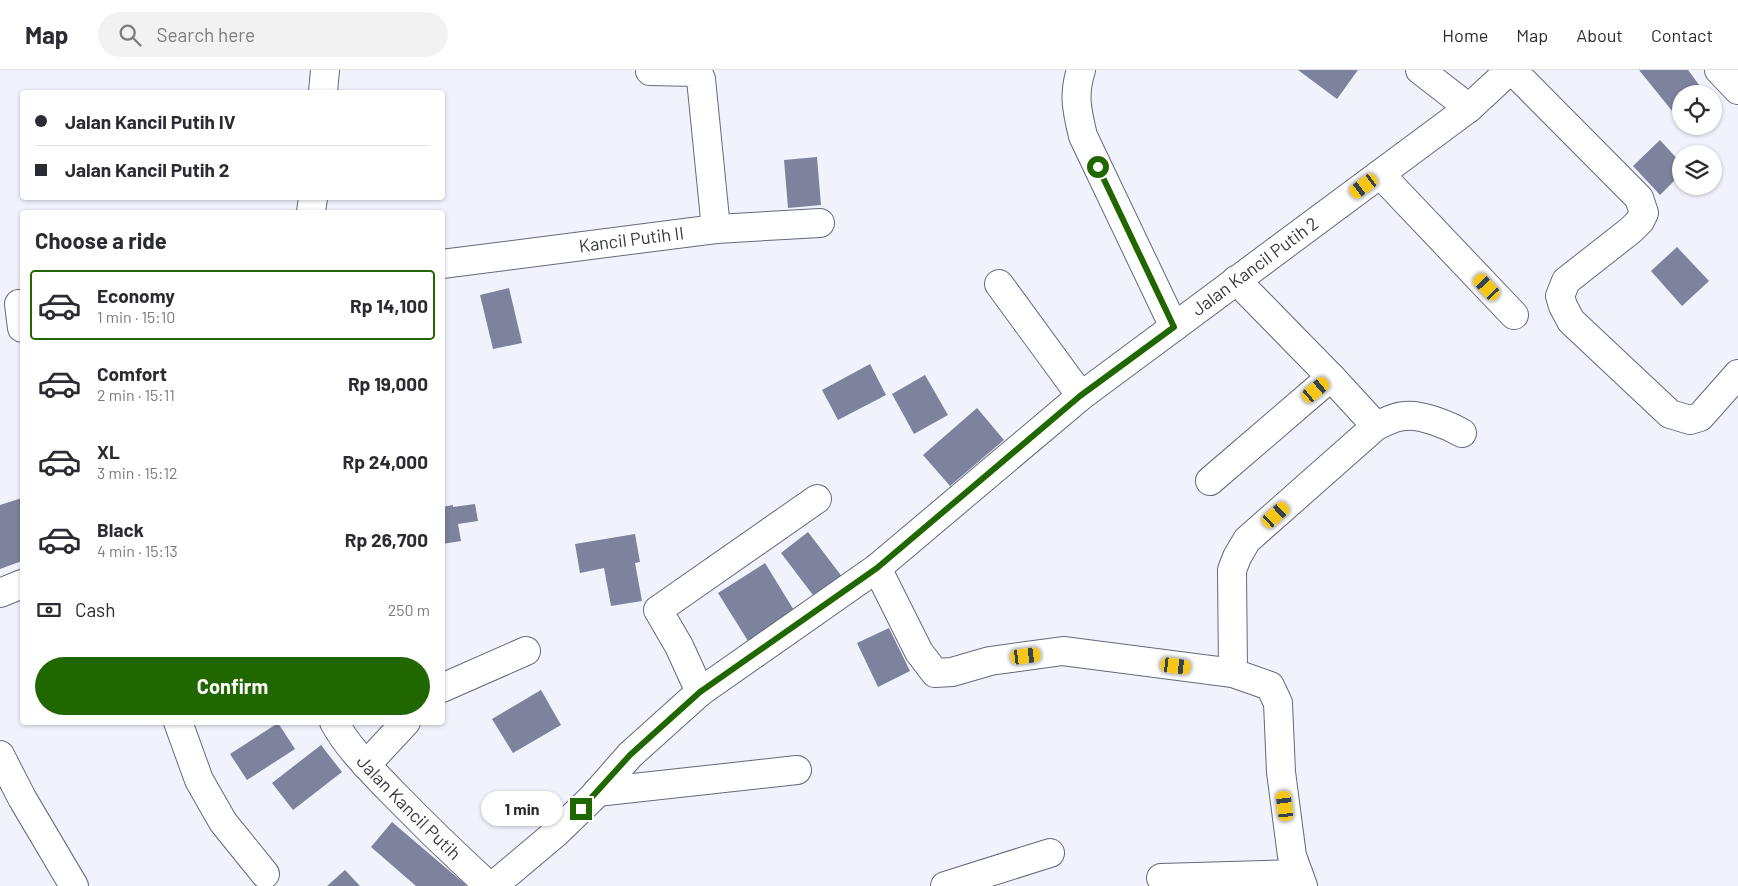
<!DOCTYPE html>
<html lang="en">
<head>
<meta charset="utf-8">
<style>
	:root { --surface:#fff; --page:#f2f2f3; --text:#2b2b33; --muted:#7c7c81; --line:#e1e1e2; --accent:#206700 }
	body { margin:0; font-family:Barlow,sans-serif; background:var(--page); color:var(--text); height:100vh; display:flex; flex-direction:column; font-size:19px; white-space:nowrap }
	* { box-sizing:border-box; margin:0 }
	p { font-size:16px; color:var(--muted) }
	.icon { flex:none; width:28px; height:28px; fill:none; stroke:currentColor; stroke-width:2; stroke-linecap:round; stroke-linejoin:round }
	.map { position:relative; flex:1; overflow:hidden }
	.sheet { position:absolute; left:20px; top:140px; width:425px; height:515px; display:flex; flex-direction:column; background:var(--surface); border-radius:5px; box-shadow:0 1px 4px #0004 }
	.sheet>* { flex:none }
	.guide { position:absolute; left:20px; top:20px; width:425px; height:110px; border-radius:5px; box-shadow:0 1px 4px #0004; display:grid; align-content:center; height:110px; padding:0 15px; background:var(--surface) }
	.tools { position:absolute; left:1672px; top:15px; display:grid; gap:10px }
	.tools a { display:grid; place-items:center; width:50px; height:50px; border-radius:50%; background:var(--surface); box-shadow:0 1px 4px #0004; font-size:25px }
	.end { position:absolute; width:22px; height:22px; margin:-11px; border:6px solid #206700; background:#fff; box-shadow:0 0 0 2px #fff }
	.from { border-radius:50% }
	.bubble { position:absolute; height:35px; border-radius:18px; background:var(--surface); box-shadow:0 1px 4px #0004; font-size:16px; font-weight:700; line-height:35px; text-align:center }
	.car { position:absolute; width:15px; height:30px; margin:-15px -8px; border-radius:6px; box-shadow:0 0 4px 1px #0007; background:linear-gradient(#f5c518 24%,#345 0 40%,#f5c518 0 76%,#345 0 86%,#f5c518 0) }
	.guide b { display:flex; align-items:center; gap:18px; height:48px; font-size:19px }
	.guide b+b { border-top:1px solid var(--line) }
	.guide i { width:12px; height:12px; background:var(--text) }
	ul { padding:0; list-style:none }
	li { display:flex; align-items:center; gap:15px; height:70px; margin:0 10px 8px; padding:0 5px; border:2px solid transparent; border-radius:5px }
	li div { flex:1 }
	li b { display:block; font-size:19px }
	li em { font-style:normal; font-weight:700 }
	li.active { border-color:var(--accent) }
	li>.icon { width:45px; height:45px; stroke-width:1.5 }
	h2 { padding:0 15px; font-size:22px; line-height:60px }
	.pay { display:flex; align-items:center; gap:12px; height:55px; padding:0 15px; font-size:19px }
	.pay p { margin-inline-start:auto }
	.primary-button { display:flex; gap:10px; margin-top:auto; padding:10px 15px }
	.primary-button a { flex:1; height:58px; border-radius:30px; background:var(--accent); color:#fff; font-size:20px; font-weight:700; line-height:58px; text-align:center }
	header { display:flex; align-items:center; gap:30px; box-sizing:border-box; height:70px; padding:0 25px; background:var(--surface); border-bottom:1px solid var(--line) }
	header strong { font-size:24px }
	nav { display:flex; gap:28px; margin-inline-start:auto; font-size:18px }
	.search { width:350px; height:45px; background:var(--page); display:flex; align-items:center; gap:12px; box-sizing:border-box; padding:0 18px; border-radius:28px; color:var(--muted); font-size:19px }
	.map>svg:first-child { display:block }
	.building { fill:#7d829d }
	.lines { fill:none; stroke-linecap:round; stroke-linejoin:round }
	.minor-casing { stroke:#64687b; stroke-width:30 }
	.minor { stroke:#fff; stroke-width:28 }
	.route { stroke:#206700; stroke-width:6 }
	.labels { text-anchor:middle; stroke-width:4; stroke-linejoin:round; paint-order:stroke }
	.street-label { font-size:18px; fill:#35373f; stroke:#fff }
</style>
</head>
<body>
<header>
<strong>Map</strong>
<div class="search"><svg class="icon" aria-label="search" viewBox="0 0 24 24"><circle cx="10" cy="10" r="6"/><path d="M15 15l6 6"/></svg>Search here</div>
<nav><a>Home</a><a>Map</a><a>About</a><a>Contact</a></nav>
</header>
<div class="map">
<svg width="1738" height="816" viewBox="0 0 1738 816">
	<rect width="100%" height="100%" fill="#f1f3fc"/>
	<path class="building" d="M1298,0h60l-21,29z
		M1639,0h49l18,24h-25v20l-4,3z
		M1660,70l21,23v11l-21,21 -27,-29z
		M817,87l4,48 -33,3 -4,-48z
		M1677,177l32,34 -27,25 -31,-35z
		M509,218l13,55 -29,6 -13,-54z
		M870,294l16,31 -48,25 -16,-30z
		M925,305l23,40 -34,19 -22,-40z
		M977,338l27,32 -54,46 -27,-31z
		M22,428v63l-22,8v-64z
		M475,434l3,17 -20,3 3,17 -19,3v-37l11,-2v2z
		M808,462l35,46 -27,21 -35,-46z
		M635,464l5,28 -5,1 7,38 -31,5 -7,-38 -24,5 -5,-29z
		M765,493l30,49 -47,29 -30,-48z
		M889,558l21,43 -32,16 -21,-44z
		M541,620l20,35 -48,28 -21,-34z
		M278,653l17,26 -48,31 -17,-26z
		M321,675l21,27 -49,38 -21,-27z
		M392,752l74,63 -1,1h-49l-45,-39z
		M345,800l15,16h-33z"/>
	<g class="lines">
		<g class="minor-casing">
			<g id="minor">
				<path d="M1081,0c-8,25 -4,41 2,66l91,191"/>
				<path d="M1420,0l49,38"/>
				<path d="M1512,0l127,128 5,15 -4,8 -9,9 -65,51 -6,15 3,10 8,15 99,93 20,6 10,-3 38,-43"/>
				<path d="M1719,0l19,20"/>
				<path d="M650,1l45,1 4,3 2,4 15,150"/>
				<path d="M323,22l2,-22"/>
				<path d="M1380,104l134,141"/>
				<path d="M311,142l2,-14"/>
				<path id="s1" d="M442,194l274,-35 104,-6"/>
				<path d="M999,214l82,112"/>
				<path d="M19,234l3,24"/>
				<path d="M1376,356c9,-4 20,-10 29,-10 16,-2 43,9 57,17"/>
				<path d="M1210,411l121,-104"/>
				<path d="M877,498l42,84 16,21 17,-1 38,-11 73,-10 170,22 37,13 8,17 3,69 11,84 11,30"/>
				<path d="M0,523l22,-9"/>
				<path d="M1233,603l-1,-103 5,-13 10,-17 129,-114 -45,-49 -95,-97"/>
				<path d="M442,618l84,-37"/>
				<path d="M700,622l-21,-46 -21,-36 159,-111"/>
				<path d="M178,652l21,58 24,42 42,52"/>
				<path id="s2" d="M334,652c14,26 36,47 56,68 32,33 65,65 99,96"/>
				<path d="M0,685l22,43 52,88"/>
				<path d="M366,695l40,-43"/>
				<path d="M597,722l200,-22"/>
				<path d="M1161,808l137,-4"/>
				<path id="s3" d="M493,816l64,-54 36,-35 37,-42 70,-63 177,-124 204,-172 388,-288 41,-38"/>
				<path d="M945,816l105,-33"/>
			</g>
		</g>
		<use href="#minor" class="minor"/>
	</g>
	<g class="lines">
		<path class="route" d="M581,739l49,-54 70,-63 177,-124 203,-172 94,-69 -76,-160"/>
	</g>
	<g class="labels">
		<g class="street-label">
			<text dy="6" stroke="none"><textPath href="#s1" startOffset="191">Kancil Putih II</textPath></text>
			<text dy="6" stroke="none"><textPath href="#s3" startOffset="984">Jalan Kancil Putih 2</textPath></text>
			<text dy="6" stroke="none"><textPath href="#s2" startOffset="114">Jalan Kancil Putih</textPath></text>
		</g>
	</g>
</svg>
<div class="tools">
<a><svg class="icon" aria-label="locate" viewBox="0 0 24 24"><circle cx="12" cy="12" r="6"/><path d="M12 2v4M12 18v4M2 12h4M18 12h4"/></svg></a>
<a><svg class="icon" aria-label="layers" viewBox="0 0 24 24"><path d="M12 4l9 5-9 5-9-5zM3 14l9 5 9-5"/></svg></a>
</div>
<i class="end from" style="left:1098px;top:97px"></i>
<i class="end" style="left:581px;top:739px"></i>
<div class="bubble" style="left:481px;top:721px;width:82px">1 min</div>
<i class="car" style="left:1364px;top:116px;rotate:234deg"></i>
<i class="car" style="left:1487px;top:217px;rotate:317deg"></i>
<i class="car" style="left:1316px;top:320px;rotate:50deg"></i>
<i class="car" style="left:1276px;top:445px;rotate:48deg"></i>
<i class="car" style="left:1026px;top:586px;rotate:83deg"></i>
<i class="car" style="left:1176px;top:596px;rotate:97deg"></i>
<i class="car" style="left:1285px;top:736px;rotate:353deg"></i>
<div class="guide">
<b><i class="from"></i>Jalan Kancil Putih IV</b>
<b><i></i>Jalan Kancil Putih 2</b>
</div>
<section class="sheet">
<h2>Choose a ride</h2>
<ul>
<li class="active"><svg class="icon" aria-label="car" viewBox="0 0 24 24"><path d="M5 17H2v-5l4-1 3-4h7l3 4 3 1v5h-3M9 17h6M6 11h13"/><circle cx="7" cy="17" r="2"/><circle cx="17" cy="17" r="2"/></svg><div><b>Economy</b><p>1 min · 15:10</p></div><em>Rp 14,100</em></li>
<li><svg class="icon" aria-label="car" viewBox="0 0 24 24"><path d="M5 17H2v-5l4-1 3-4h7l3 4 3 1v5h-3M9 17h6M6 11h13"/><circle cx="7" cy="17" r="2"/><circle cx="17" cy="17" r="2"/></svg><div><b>Comfort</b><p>2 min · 15:11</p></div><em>Rp 19,000</em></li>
<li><svg class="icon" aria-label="car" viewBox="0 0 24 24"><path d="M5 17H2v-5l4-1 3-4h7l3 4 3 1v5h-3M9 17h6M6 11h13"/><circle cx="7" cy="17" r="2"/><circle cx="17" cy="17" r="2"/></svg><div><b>XL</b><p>3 min · 15:12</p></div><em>Rp 24,000</em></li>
<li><svg class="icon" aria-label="car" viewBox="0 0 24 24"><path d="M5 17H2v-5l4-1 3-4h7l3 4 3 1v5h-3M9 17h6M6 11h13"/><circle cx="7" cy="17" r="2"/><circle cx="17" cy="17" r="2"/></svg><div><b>Black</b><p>4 min · 15:13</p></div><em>Rp 26,700</em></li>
</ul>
<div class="pay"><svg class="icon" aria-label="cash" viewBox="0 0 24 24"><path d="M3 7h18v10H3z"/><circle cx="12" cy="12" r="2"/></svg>Cash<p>250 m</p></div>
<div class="primary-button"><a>Confirm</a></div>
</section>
</div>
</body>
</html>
